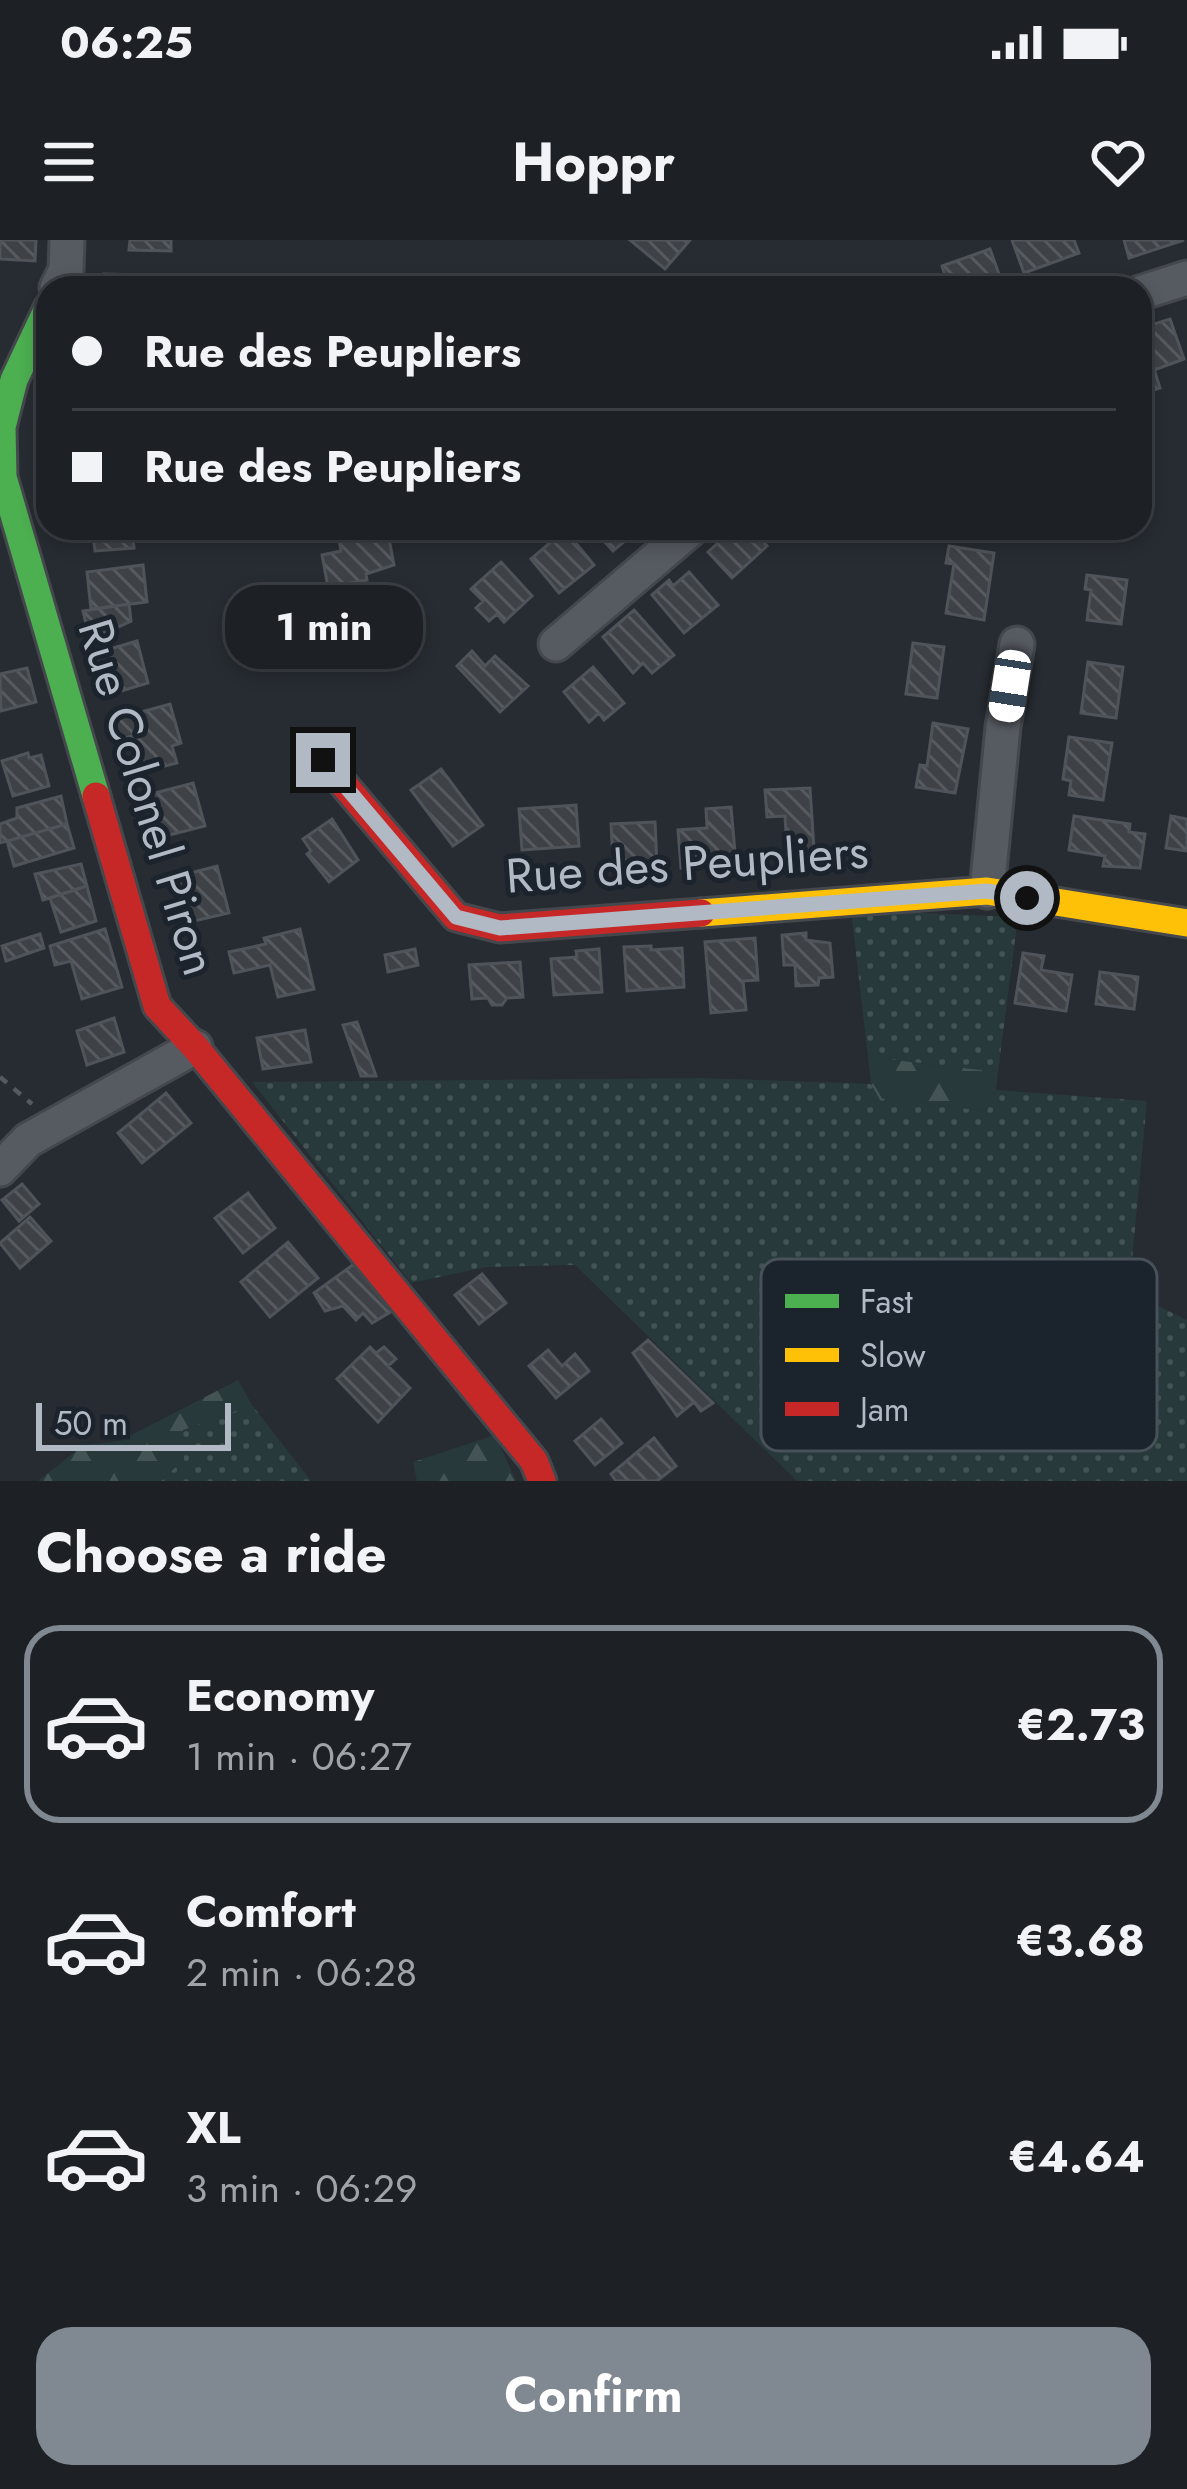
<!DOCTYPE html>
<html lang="en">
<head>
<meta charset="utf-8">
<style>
	:root { --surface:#1d2126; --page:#25292e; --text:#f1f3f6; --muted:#a0a3a7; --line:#3b3e43; --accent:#808891 }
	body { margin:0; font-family:Jost,sans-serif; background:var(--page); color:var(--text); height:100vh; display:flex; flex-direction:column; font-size:45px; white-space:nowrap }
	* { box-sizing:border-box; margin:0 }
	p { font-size:39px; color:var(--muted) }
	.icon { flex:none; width:66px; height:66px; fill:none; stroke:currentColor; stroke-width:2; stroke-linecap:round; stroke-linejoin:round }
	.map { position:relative; height:1241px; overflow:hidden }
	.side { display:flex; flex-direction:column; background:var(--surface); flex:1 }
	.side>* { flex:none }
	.hud { position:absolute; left:36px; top:36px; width:1116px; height:264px; border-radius:36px; box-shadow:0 6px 18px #0003,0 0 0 3px var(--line); display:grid; align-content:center; height:264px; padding:0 36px; background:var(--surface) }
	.scale { position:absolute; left:36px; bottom:30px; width:195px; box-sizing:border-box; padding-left:12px; border:6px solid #b0b9c4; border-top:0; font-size:33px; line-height:42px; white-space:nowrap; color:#b0b9c4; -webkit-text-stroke:9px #1b232d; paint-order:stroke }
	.end { position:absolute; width:54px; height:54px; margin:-27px; border:15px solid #b0b9c4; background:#111; box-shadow:0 0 0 6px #111 }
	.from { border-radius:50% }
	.bubble { position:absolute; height:84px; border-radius:36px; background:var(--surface); box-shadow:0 6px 18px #0003,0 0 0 3px var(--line); font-size:39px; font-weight:700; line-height:84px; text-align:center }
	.car { position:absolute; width:36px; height:72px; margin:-36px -18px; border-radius:15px; box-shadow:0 0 9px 3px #0007; background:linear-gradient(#fff 24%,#345 0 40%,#fff 0 76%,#345 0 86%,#fff 0) }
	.hud b { display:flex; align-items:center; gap:42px; height:114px; font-size:45px }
	.hud b+b { border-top:3px solid var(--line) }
	.hud i { width:30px; height:30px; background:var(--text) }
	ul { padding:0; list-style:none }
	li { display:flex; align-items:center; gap:36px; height:198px; margin:0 24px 18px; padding:0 12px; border:6px solid transparent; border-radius:36px }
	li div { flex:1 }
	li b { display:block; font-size:45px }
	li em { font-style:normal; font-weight:700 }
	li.current { border-color:var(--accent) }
	li>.icon { width:108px; height:108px; stroke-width:1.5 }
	h2 { padding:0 36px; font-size:54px; line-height:144px }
	.primary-button { display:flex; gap:24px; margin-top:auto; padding:24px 36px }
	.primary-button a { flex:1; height:138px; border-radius:36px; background:var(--accent); color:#fff; font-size:48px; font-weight:700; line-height:138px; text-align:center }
	.status { display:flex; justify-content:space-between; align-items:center; height:84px; padding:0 60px; background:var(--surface); direction:ltr }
	.status svg { height:33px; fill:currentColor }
	header { display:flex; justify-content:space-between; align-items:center; height:156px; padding:0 36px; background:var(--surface); font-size:54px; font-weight:700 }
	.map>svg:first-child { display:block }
	.grass { fill:url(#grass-dots) }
	.forest { fill:url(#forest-firs) }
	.building { fill:url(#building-back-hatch); stroke:#4f545a; stroke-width:3 }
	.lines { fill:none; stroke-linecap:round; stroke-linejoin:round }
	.street-casing { stroke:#44484d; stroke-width:39 }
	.fast-casing { stroke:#44484d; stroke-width:33 }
	.slow-casing { stroke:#44484d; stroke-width:33 }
	.jam-casing { stroke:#44484d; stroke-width:33 }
	.path { stroke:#545a5e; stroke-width:4.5; stroke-dasharray:9 9; stroke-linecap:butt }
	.street { stroke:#565a61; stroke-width:33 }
	.fast { stroke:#4caf50; stroke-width:27 }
	.slow { stroke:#ffc107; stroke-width:27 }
	.jam { stroke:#c62828; stroke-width:27 }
	.route { stroke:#b0b9c4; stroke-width:15 }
	.labels { text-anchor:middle; stroke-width:10; stroke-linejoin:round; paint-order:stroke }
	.street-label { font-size:48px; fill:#b0b9c4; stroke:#1b232d }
	.key { fill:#1b232d; stroke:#48505a; stroke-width:3 }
	.key-label { font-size:33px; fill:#b0b9c4 }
</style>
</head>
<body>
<div class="status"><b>06:25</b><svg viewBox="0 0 49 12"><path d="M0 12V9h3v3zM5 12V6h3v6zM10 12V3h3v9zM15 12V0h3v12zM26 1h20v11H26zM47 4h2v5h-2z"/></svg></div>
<header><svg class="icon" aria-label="menu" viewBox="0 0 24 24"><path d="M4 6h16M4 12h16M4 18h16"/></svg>Hoppr<svg class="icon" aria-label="heart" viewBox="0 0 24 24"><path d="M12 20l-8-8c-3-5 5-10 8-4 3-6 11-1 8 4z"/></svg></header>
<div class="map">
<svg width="1187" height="1241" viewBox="0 0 1187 1241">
	<defs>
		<pattern id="grass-dots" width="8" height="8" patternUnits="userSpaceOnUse" patternTransform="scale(3)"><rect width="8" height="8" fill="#27393a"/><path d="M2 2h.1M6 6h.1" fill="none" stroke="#445455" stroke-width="1.8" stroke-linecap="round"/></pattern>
		<pattern id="forest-firs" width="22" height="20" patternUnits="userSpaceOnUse" patternTransform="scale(3)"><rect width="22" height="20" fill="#27393a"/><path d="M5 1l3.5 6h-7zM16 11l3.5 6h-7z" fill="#445455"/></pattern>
		<pattern id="building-back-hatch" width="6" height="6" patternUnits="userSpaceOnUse" patternTransform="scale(3)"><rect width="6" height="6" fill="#3e4247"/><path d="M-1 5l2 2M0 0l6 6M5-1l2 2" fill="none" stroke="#575b60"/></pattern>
	</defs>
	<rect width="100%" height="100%" fill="#272c32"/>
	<path class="grass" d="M851,670l167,7 -20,155 -130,-15z
		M704,838l167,6 9,14 106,13 10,-21 151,11 -18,191 58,28v161h-390l-222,-216 -88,2 -76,16 -159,-201z
		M252,1165l59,76h-150l22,-22 -1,-29z"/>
	<path class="forest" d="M868,817l130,15 -2,18 -9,21 -108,-13 -8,-14z
		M238,1140l14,25 -69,25 1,29 -23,22h-123l46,-36 36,-4z
		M495,1195l21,46h-99l-4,-19z"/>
	<path class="building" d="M0,0h36l-1,21 -35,-2z
		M130,0h41v11l-42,-1z
		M630,0h60l-25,29z
		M1012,0h62l5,13 -55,20z
		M1124,0h60l-55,18z
		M990,9l14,39h-55l-7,-22z
		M104,34l40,1v13h-40z
		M1170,79l14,40 -30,11 -13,-42z
		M1141,88l19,60 -20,6v-65z
		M92,288h40l2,20 -39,3z
		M369,288h18l7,37 -28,9 1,6 -39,7 -6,-32 19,-4 -3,-17z
		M592,288h37l-2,2 4,6 -18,15z
		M734,288h17l16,18 -35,32 -24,-26z
		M565,290l29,35 -35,28 -28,-34z
		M949,306l45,7 -10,67 -38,-7 8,-49 -8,-1z
		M501,322l31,34 -28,26 -7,-8 -8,7 -13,-13 7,-7 -12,-12z
		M143,325l4,37 -56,7 -4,-37z
		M689,332l29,33 -34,28 -32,-38 17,-15 4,6z
		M1087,335l40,5 -6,44 -34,-4 4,-30 -6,-1z
		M129,364l2,17 -41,19 -7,-29z
		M282,370l9,42 -23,4 -1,-6 -27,5 -7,-35z
		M634,370l40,45 -22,18 -9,-10 -10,10 -30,-36z
		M137,401l11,42 -44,13 -11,-42z
		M913,403l31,4 -7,51 -31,-4z
		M472,411l13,15 10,-10 33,30 -28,26 -43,-46z
		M1088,422l35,5 -7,51 -35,-5z
		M593,427l31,36 -20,17 -5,-7 -10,9 -25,-30z
		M27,428l9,34 -35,9 -1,-37z
		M170,464l11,39 -9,3 5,17 -35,9 -10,-36 -14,4 -6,-20z
		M933,483l35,6 -13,64 -39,-6 4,-22 7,1z
		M1069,497l43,6 -9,57 -34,-5 2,-14 -8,-2z
		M28,513l1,5 12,-3 8,31 -36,10 -11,-35z
		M441,529l42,56 -30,21 -42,-56z
		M193,543l12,43 -51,13 -11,-43z
		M810,548l4,61 -27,2 -2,-35 -18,1 -2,-27z
		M61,556l6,28 -67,19v-19l17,-6v-10z
		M576,565l3,41 -57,4 -3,-41z
		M731,567l5,56 -55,5 -3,-38 29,-2 -1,-19z
		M1074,576l56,8 -1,8 16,2 -5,34 -37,-2 2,-10 -36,-6z
		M1171,576l16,3v32l-21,-3z
		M332,579l26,41 -29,22 -22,-28 4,-3 -8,-12z
		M655,582l2,44h-17v-7l-27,2 -2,-37z
		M67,584l7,24 -60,18 -7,-25z
		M81,624l6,22 -44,14 -8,-26z
		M217,626l12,47 -35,8 -7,-29 -11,3 -5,-17z
		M87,646l9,35 -35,11 -11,-34z
		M105,689l17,58 -40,12 -11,-38 -16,4 -5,-19z
		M300,689l14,60 -36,8 -8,-32 -36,8 -5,-21 37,-8 -2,-6z
		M806,693v7l24,3 3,34 -14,1 -1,7 -22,1 -1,-21h-11l-2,-30z
		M40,694l4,14 -38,13 -4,-15z
		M755,698l3,42 -15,1 3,29 -35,3 -6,-71z
		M651,706v4l31,-2 2,39 -57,4 -3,-44z
		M415,709l3,16 -30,7 -3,-17z
		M599,709l3,43 -48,3 -3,-36 26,-2 -1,-6z
		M1023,713l21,3 -3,14 31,5 -6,36 -51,-8z
		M520,722l3,35 -16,1 -5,7h-10l-4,-7 -16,1 -3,-34z
		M1100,732l38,5 -4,32 -38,-5z
		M114,778l10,34 -37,13 -10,-34z
		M357,782l19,54h-15l-18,-51z
		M305,790l6,32 -48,7 -6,-31z
		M166,853l25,30 -49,40 -24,-30z
		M22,944l17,20 -20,17 -17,-21z
		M248,953l27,35 -32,25 -28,-35z
		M30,977l21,24 -31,27 -20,-25z
		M288,1002l30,36 -48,39 -29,-35z
		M354,1024l38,47 -20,12 -9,-10 -7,7 -13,-14 -18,5 -11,-18z
		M482,1034l24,29 -27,21 -24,-29z
		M648,1100l65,63 -12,8 -7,-9 -17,14 -44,-63z
		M370,1107l6,6 8,-6 12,12 -8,7 22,22 -32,34 -41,-43z
		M548,1110l14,16 13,-12 14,17 -33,27 -27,-32z
		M601,1179l21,24 -27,22 -20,-24z
		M654,1198l22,28 -19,15h-41l-5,-7z"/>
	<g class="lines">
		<g class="street-casing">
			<path id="street" d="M57,48l9,-18 1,-30
				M1140,53l47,-15
				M556,404l136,-116
				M987,651l16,-164 14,-83
				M0,929l28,-29 167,-93"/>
		</g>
		<g class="fast-casing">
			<path id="fast" d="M48,68l-34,72 -12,47 1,50 93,319"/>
		</g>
		<g class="slow-casing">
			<path id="slow" d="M701,673l286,-22 200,32"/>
		</g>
		<g class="jam-casing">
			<path id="jam" d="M323,520l133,157 44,11 201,-15
				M96,556l61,210 38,41 339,414 8,20"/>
		</g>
		<path class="path" d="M0,837l32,27"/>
		<use href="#street" class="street"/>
		<use href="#fast" class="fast"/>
		<use href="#slow" class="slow"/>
		<use href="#jam" class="jam"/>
	</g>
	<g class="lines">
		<path class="route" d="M323,520l133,157 44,11 487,-37 40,7"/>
	</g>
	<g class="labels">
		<g class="street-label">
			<text transform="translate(148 557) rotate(73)" y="17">Rue Colonel Piron</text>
			<text transform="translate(687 623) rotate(-4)" y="17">Rue des Peupliers</text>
		</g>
	</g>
	<rect x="761" y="1019" width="396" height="192" rx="18" class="key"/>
	<rect x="785" y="1054" width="54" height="14" fill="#4caf50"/>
	<rect x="785" y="1108" width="54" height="14" fill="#ffc107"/>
	<rect x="785" y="1162" width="54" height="14" fill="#c62828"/>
	<g class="key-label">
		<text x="860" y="1073">Fast</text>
		<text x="860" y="1127">Slow</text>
		<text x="860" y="1181">Jam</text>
	</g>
</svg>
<div class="scale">50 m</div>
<i class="end from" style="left:1027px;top:658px"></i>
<i class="end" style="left:323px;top:520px"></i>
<div class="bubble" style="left:225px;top:345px;width:198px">1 min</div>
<i class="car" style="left:1010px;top:446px;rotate:189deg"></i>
<div class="hud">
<b><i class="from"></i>Rue des Peupliers</b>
<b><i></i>Rue des Peupliers</b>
</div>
</div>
<section class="side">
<h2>Choose a ride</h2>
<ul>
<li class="current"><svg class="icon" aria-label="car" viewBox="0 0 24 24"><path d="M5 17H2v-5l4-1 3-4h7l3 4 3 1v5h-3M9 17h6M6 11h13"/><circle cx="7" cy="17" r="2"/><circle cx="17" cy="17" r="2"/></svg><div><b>Economy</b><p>1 min · 06:27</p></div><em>€2.73</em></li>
<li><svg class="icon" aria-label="car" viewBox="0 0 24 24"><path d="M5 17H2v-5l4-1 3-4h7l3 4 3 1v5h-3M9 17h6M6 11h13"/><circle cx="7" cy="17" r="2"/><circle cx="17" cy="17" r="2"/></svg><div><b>Comfort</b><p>2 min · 06:28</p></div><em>€3.68</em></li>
<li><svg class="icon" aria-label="car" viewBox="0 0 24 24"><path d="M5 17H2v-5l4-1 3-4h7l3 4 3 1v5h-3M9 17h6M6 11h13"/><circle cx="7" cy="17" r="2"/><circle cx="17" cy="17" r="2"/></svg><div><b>XL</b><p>3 min · 06:29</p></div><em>€4.64</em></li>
</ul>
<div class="primary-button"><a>Confirm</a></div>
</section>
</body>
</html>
